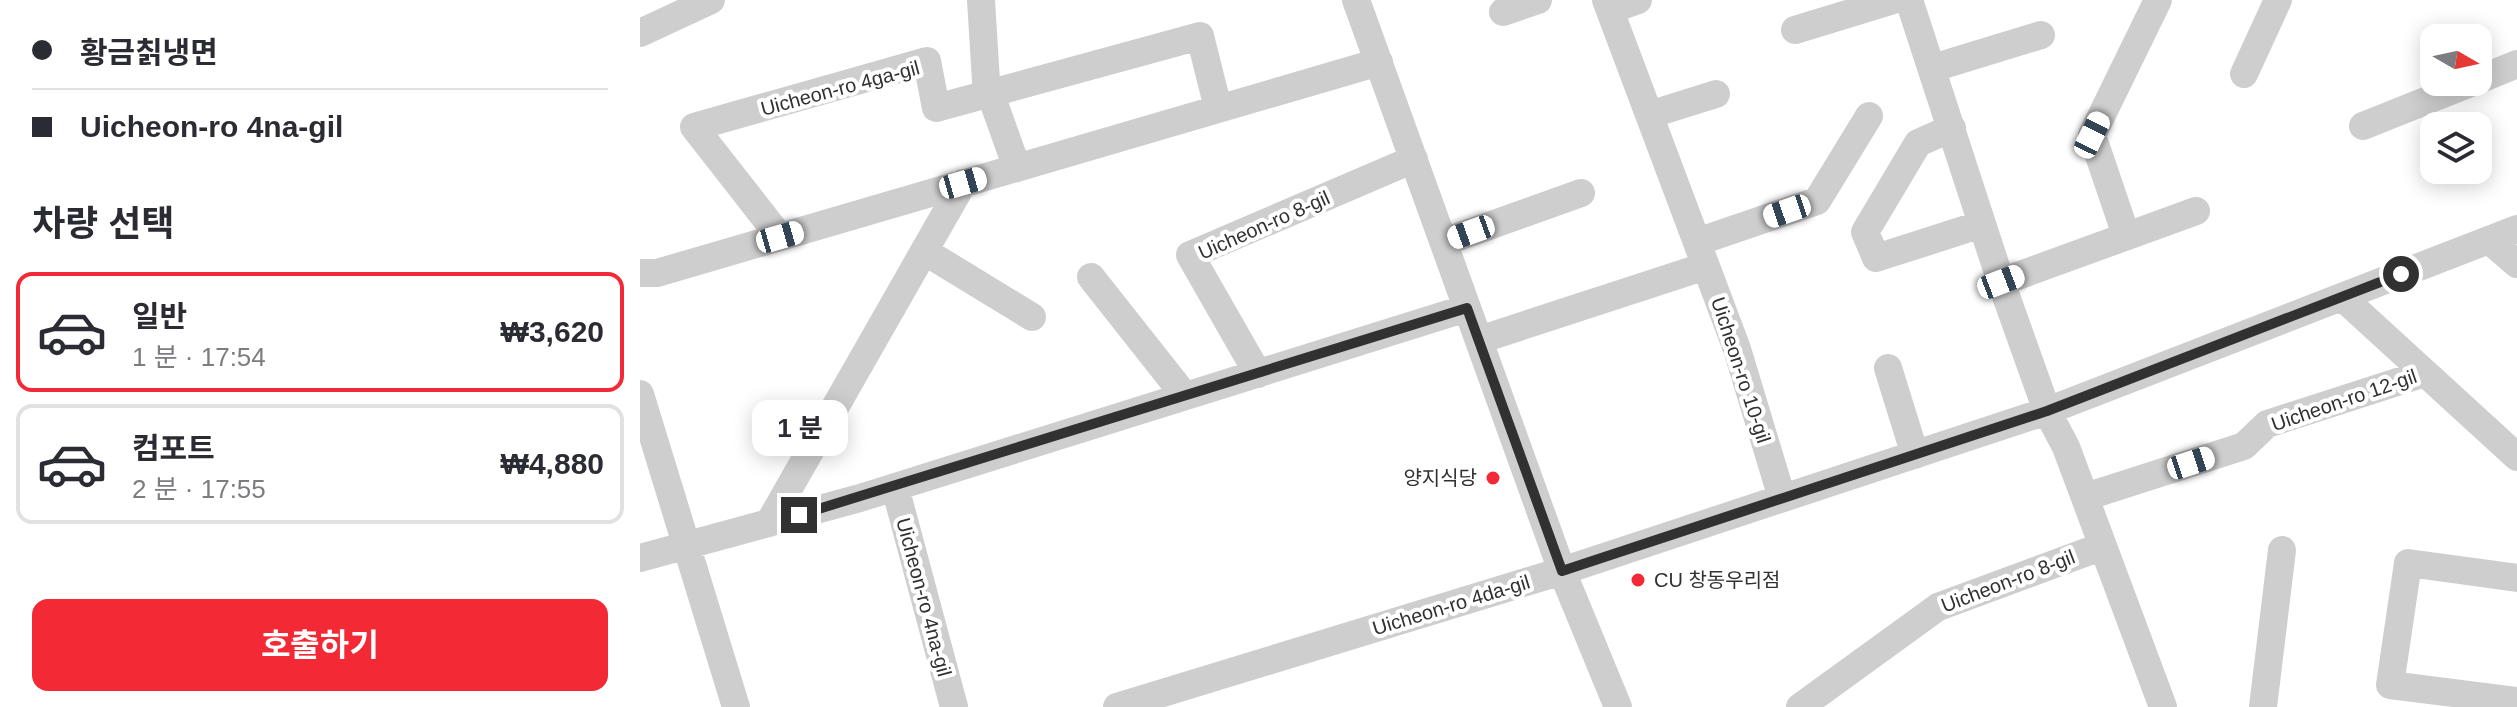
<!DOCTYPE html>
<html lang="ko">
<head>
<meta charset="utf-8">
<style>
	:root { --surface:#fff; --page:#f7f7f7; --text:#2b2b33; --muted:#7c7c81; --line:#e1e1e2; --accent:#f32935 }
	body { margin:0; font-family:Helvetica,"Noto Sans KR",sans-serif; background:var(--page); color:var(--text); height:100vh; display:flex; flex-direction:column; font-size:30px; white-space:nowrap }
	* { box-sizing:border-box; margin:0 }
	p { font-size:26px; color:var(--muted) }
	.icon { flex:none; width:44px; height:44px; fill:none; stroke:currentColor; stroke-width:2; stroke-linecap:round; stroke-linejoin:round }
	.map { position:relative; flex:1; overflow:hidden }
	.drawer { display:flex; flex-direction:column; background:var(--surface); width:640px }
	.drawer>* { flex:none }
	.banner { display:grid; align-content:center; height:176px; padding:0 32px; background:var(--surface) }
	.needle { width:52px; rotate:99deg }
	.buttons { position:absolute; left:1780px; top:24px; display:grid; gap:16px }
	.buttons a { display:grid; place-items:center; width:72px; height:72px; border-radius:16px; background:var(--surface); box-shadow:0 4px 20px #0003; font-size:40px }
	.end { position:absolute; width:36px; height:36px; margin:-18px; border:10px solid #313131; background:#fff; box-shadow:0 0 0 4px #fff }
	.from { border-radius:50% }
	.bubble { position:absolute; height:56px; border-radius:16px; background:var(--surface); box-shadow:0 4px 20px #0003; font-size:26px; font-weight:700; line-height:56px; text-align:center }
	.car { position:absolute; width:24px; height:48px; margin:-24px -12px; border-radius:10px; box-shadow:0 0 6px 2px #0007; background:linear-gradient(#fff 24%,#345 0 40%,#fff 0 76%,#345 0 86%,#fff 0) }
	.banner b { display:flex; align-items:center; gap:28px; height:76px; font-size:30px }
	.banner b+b { border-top:2px solid var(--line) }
	.banner i { width:20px; height:20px; background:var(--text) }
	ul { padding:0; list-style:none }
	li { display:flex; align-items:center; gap:24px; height:120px; margin:0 16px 12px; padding:0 16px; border:4px solid var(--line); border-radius:16px }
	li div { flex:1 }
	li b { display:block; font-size:30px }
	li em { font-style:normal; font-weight:700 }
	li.active { border-color:var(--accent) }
	li>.icon { width:72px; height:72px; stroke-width:1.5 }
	h2 { padding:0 32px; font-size:36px; line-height:96px }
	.cta { display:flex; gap:16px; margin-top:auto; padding:16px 32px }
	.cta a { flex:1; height:92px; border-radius:16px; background:var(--accent); color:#fff; font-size:32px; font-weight:700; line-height:92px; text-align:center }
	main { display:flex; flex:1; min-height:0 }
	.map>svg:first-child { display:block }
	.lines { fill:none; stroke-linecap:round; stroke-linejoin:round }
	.street { stroke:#cecece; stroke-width:28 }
	.route { stroke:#313131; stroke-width:10 }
	.poi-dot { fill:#f32935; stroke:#fff; stroke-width:3 }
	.labels { text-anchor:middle; stroke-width:8; stroke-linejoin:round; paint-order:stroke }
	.street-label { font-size:20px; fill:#313131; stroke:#fff }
	.poi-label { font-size:20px; fill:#313131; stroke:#fff; text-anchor:end }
</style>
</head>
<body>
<main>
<section class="drawer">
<div class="banner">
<b><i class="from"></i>황금칡냉면</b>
<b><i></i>Uicheon-ro 4na-gil</b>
</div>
<h2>차량 선택</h2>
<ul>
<li class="active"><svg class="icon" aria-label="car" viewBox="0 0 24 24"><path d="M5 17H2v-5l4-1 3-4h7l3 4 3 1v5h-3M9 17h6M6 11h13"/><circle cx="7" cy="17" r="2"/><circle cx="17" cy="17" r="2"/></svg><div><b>일반</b><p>1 분 · 17:54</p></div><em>₩3,620</em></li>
<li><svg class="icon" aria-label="car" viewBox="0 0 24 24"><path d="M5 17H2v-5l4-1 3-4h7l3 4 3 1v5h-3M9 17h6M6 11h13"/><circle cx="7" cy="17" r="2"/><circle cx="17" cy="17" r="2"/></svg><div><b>컴포트</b><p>2 분 · 17:55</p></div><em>₩4,880</em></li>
</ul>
<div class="cta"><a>호출하기</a></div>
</section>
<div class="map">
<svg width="1877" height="707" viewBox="0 0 1877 707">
	<rect width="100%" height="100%" fill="#fff"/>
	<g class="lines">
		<path class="street" d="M341,0l5,81 31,87
			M716,0l206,571 56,136
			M966,0l131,349 45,149
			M1269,0l92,282 46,129 19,36 97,260
			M970,10l28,-10
			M863,12l35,-12
			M1155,30l98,-30
			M0,33l71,-33
			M1293,68l108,-33
			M1604,74l34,-74
			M1838,80l39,-16
			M1009,115l67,-21
			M1723,126l110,-44
			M1312,128l-34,15 -53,89 11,26 106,-34
			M1486,235l-34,-100 66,-135
			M140,237l-86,-110 233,-66 9,47 264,-72 18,72
			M1849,240l28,24
			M804,242l137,-49
			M1057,242l120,-41 52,-85
			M284,251l108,66
			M0,273h17l722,-211
			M451,277l94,119
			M1361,282l195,-71
			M1702,297l175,160
			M839,340l227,-74
			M1248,368l27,87
			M618,374l-68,-119 224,-96
			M0,394l96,313
			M255,487l59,220
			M1445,497l159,-51 23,-22 158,-51
			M129,523l194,-340
			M0,558l220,-60 607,-190
			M1877,578l-109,-15 -18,122 127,16
			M477,707l445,-136 485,-160 470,-182
			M1160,707l138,-100 165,-61
			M1623,707l19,-157"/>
	</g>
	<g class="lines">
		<path class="route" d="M159,515l668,-207 95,263 485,-160 354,-137"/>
	</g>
	<g class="poi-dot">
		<circle cx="853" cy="478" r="8"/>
		<circle cx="998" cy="580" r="8"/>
	</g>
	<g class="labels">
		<g class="street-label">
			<text transform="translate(200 88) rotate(-15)" y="7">Uicheon-ro 4ga-gil</text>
			<text transform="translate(624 225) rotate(-24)" y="7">Uicheon-ro 8-gil</text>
			<text transform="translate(1101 370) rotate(72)" y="7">Uicheon-ro 10-gil</text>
			<text transform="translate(1704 400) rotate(-19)" y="7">Uicheon-ro 12-gil</text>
			<text transform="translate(1368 581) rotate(-21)" y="7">Uicheon-ro 8-gil</text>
			<text transform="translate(284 597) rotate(75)" y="7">Uicheon-ro 4na-gil</text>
			<text transform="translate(811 605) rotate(-17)" y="7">Uicheon-ro 4da-gil</text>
		</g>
		<g class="poi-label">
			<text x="837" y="485">양지식당</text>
			<text x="1014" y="587" text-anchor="start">CU 창동우리점</text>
		</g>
	</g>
</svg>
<div class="buttons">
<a><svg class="needle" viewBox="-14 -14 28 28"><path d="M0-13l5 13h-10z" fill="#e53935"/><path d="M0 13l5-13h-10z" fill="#7c7c81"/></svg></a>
<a><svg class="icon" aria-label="layers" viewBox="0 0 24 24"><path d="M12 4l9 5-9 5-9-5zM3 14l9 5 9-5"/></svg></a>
</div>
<i class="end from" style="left:1761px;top:274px"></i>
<i class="end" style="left:159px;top:515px"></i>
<div class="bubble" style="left:112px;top:400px;width:96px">1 분</div>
<i class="car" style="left:1452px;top:135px;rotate:26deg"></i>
<i class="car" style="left:323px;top:183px;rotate:74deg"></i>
<i class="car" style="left:1147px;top:211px;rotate:251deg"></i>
<i class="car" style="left:831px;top:232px;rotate:250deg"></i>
<i class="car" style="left:140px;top:237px;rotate:74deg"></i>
<i class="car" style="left:1361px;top:282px;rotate:69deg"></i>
<i class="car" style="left:1551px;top:463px;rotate:72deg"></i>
</div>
</main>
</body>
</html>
